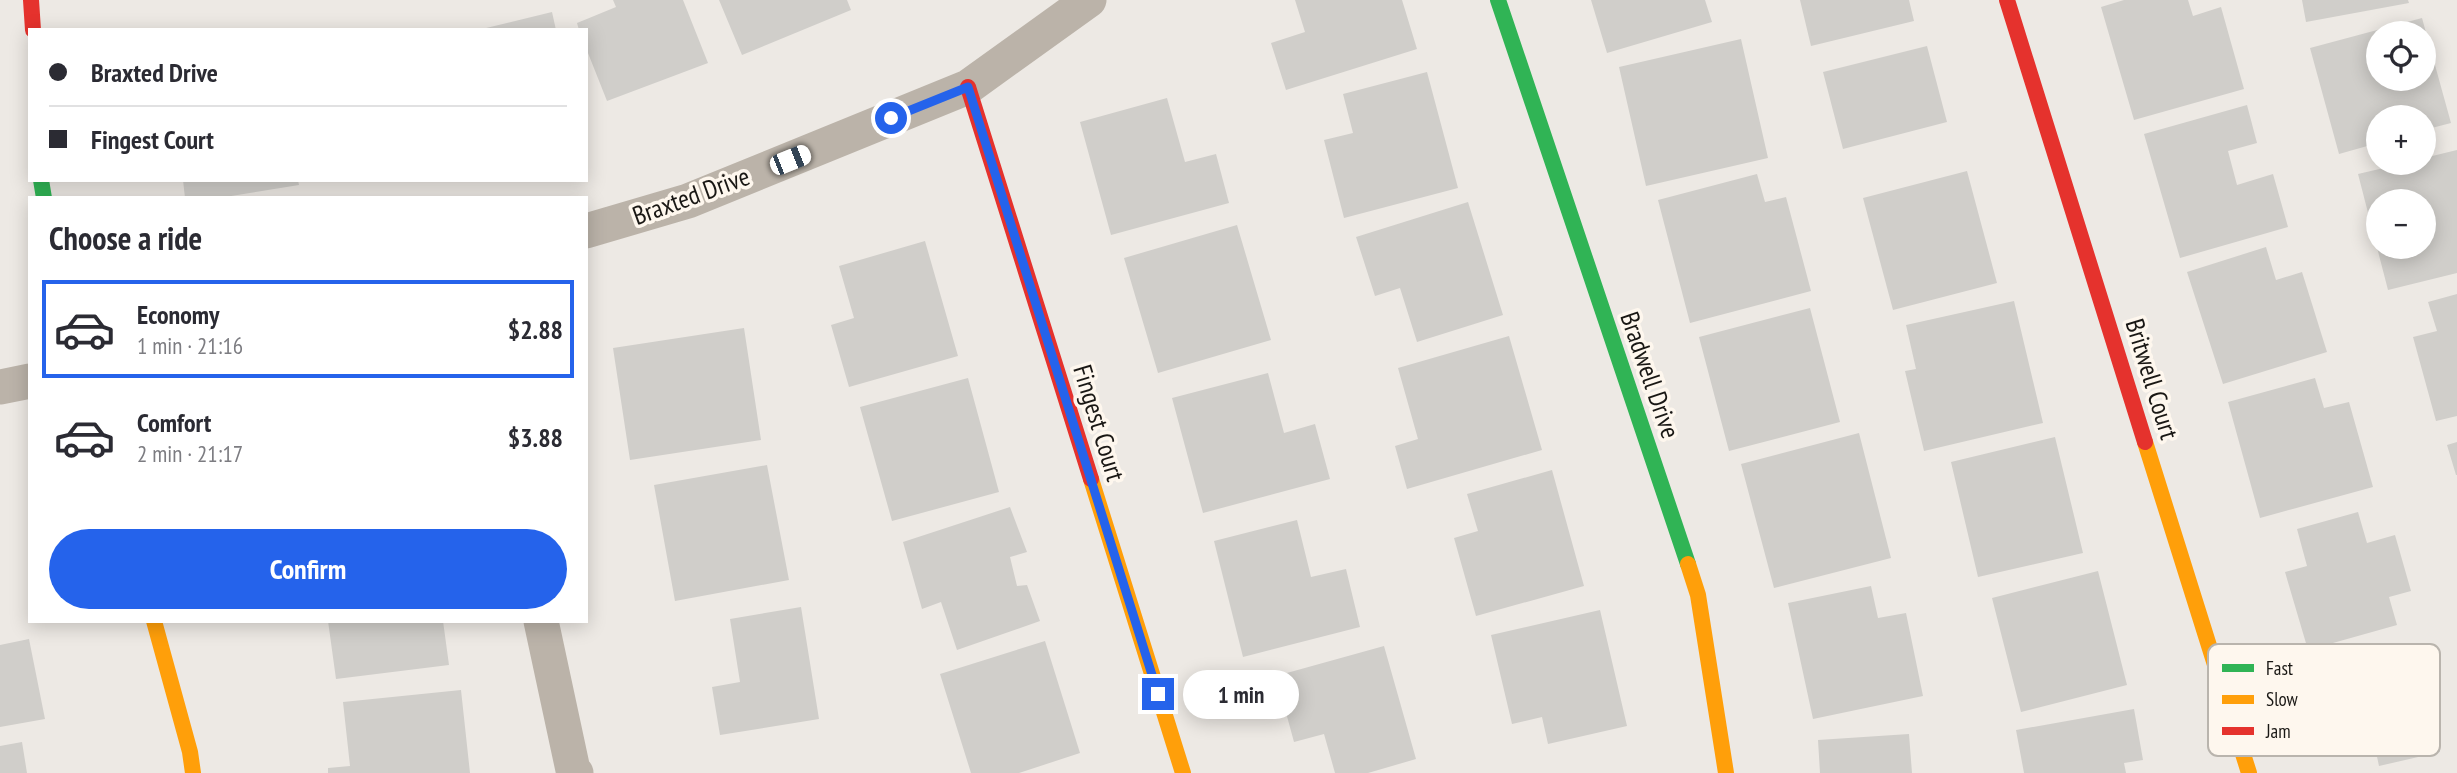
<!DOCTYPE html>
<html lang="en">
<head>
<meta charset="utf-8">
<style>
	:root { --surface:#fff; --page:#f2f2f3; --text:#2b2b33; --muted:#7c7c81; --line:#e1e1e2; --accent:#2563eb }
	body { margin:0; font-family:"PT Sans Narrow",sans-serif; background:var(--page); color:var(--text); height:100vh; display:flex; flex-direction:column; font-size:26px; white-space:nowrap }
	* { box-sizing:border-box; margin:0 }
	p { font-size:23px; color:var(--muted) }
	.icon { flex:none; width:38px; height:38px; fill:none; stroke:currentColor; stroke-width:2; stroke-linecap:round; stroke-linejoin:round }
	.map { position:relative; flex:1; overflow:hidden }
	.panel { position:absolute; left:28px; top:196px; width:560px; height:427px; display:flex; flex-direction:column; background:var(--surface); border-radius:0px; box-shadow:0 4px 18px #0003 }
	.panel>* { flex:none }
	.hud { position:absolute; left:28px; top:28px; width:560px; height:154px; border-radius:0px; box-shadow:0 4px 18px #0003; display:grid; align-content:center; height:154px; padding:0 21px; background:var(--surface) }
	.fabs { position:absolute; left:2366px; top:21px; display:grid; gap:14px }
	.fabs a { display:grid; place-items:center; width:70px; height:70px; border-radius:50%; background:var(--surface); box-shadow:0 4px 18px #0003; font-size:35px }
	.end { position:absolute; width:32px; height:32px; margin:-16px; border:9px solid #2563eb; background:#fff; box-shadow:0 0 0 4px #fff }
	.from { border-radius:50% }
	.bubble { position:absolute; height:49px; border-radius:24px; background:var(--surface); box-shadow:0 4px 18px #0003; font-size:23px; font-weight:800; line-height:49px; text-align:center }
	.car { position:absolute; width:21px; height:42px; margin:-21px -10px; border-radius:9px; box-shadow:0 0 5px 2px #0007; background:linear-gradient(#fff 24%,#345 0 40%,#fff 0 76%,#345 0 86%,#fff 0) }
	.hud b { display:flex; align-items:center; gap:24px; height:66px; font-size:26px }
	.hud b+b { border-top:2px solid var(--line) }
	.hud i { width:18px; height:18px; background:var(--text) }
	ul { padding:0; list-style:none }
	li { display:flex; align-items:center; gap:21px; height:98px; margin:0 14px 10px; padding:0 7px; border:4px solid transparent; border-radius:0px }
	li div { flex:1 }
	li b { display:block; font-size:26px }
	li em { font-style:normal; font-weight:800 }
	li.active { border-color:var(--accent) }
	li>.icon { width:63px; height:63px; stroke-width:1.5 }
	h2 { padding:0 21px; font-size:32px; line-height:84px }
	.button { display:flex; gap:14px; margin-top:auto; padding:14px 21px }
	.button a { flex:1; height:80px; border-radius:42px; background:var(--accent); color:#fff; font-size:28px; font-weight:800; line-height:80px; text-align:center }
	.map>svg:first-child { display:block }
	.building { fill:#d0ceca; fill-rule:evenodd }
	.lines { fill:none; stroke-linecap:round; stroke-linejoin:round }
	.street { stroke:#bbb3a9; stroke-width:35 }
	.fast { stroke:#30b455; stroke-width:16 }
	.slow { stroke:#ff9f0a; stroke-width:16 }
	.jam { stroke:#e5322d; stroke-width:16 }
	.route { stroke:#2563eb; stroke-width:9 }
	.labels { text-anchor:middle; stroke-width:7; stroke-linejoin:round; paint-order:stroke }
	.street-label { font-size:26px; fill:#191714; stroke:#fef7ee }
	.key { fill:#fef7ee; stroke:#b9b4ad; stroke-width:2 }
	.key-label { font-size:19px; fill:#191714 }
</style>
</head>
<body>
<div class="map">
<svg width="2457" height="773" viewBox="0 0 2457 773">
	<rect width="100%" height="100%" fill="#ede9e4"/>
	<path class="building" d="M613,0h70l25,63 -101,38 -21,-53v-18h-7l-2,-7 39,-16z
		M719,0h128l4,10 -109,45z
		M1295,0h107l15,49 -131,41 -15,-47 34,-11z
		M1591,0h114l7,22 -105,31z
		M1800,0h109l5,21 -103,25z
		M2124,0h64l5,16 28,-9 23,82 -110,31 -33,-113z
		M2302,0h106l1,3 -103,19z
		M552,12l4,18h-74v-1z
		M2422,18l29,105 -27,7v-13h-46v26l-39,11 -29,-106zM2378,33h46v46h-46z
		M1741,39l27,119 -122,28 -27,-119z
		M1927,46l20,76 -104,27 -20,-77z
		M1427,72l31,116 -114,30 -20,-78 29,-7 -10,-39z
		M1167,98l18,64 31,-8 13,49 -118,32 -31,-113z
		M2247,105l10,38 -29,8 9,34 36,-11 15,53 -108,31 -36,-124z
		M2457,150v123l-69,17 -30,-116 47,-11h19v-5zM2378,201h46v46h-46z
		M1967,171l30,112 -104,27 -30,-112z
		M1757,174l8,28 21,-5 25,94 -121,32 -32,-123z
		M183,180h115l1,5 -80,13h-34z
		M1468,202l35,113 -86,27 -17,-54 -25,8 -19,-59z
		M1237,225l34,115 -113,33 -34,-115z
		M925,241l33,115 -109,31 -18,-62 23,-7 -15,-52z
		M2266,247l10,33 26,-8 25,80 -104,32 -36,-112z
		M2457,294v122l-21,5 -23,-84 24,-6 -9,-29z
		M2014,301l29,122 -119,28 -19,-80 11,-2 -10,-44z
		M1810,308l30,114 -111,29 -30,-114z
		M744,328l17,112 -131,20 -17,-112z
		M1509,336l33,114 -135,39 -12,-43 23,-7 -20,-71z
		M1268,373l16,60 31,-9 15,55 -127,34 -31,-115z
		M968,378l31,114 -107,29 -32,-114z
		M2315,378l9,30 25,-6 24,85 -113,31 -32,-116z
		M1859,433l32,125 -117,30 -33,-124z
		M2055,437l28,116 -105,24 -27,-115z
		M2457,442v33h-1l-9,-30z
		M767,465l22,115 -114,21 -21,-116z
		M1552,470l32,116 -108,30 -22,-78 24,-7 -11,-37z
		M1010,507l17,45 -17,5 7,29 10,-1 13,36 -83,29 -16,-48 -19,7 -19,-67z
		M2358,512l9,31 28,-8 16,56 -22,6 8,28 -89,25 -23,-78 22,-6 -10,-37z
		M1297,520l14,57 35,-8 14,58 -117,30 -29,-116z
		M2098,571l29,114 -106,27 -29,-114z
		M1871,586l7,32 28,-5 17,83 -110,23 -25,-116z
		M801,607l18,112 -99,16 -8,-48 28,-5 -10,-63z
		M1600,610l27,116 -79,18 -6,-27 -30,7 -21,-89z
		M328,621h115l6,44 -113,14z
		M29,639l16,80 -45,8v-82z
		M1045,641l35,112 -61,20h-48l-31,-99z
		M1384,646l32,113 -48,14h-33l-11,-39 -30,8 -18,-66z
		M2416,646l24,106 -61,14 -13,-61 -39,9 -10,-45z
		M461,690l9,83h-142v-5l22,-2 -7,-64z
		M2134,709l9,51 -19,3 2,10h-102l-8,-43z
		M1909,734l3,39h-92l-2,-33z
		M22,742l5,31h-27v-27z"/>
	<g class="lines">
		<path class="street" d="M586,231l102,-30 280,-114 121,-87
			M0,387l30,-6
			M541,621l32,149 3,3"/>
		<path class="fast" d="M1498,0l190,564
			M41,180l3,18"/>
		<path class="slow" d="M2145,442l104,331
			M1091,479l92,294
			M1688,564l10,31 28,178
			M154,621l36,131 3,21"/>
		<path class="jam" d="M31,0l2,30
			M2007,0l138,442
			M968,87l123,392"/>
	</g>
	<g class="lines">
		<path class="route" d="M891,118l77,-31 190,607"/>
	</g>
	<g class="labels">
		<g class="street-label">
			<text transform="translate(691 196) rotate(-20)" y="9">Braxted Drive</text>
			<text transform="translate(1650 375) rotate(71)" y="9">Bradwell Drive</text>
			<text transform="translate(2152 379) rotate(73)" y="9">Britwell Court</text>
			<text transform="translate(1099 423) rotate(73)" y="9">Fingest Court</text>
		</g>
	</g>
	<rect x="2208" y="644" width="232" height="112" rx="10" class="key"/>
	<rect x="2222" y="664" width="32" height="8" fill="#30b455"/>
	<rect x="2222" y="695" width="32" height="9" fill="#ff9f0a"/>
	<rect x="2222" y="727" width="32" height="8" fill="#e5322d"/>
	<g class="key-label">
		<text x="2266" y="675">Fast</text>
		<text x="2266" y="706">Slow</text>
		<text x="2266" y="738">Jam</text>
	</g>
</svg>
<div class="fabs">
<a><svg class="icon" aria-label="locate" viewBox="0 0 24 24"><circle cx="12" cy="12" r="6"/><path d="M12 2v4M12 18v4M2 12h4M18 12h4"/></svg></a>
<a>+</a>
<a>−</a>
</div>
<i class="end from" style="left:891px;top:118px"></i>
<i class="end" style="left:1158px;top:694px"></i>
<div class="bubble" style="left:1183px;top:670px;width:116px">1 min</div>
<i class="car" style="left:790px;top:160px;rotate:68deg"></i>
<div class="hud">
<b><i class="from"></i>Braxted Drive</b>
<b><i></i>Fingest Court</b>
</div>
<section class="panel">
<h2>Choose a ride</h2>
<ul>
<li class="active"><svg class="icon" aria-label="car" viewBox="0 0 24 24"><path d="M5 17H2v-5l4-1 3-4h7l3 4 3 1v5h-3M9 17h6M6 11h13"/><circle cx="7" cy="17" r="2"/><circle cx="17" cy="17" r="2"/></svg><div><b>Economy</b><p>1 min · 21:16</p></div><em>$2.88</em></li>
<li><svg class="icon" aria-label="car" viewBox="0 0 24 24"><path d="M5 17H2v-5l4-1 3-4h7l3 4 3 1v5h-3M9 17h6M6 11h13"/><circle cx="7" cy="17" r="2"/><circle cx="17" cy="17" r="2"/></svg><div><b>Comfort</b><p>2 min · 21:17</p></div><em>$3.88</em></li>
</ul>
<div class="button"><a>Confirm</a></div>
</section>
</div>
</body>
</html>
